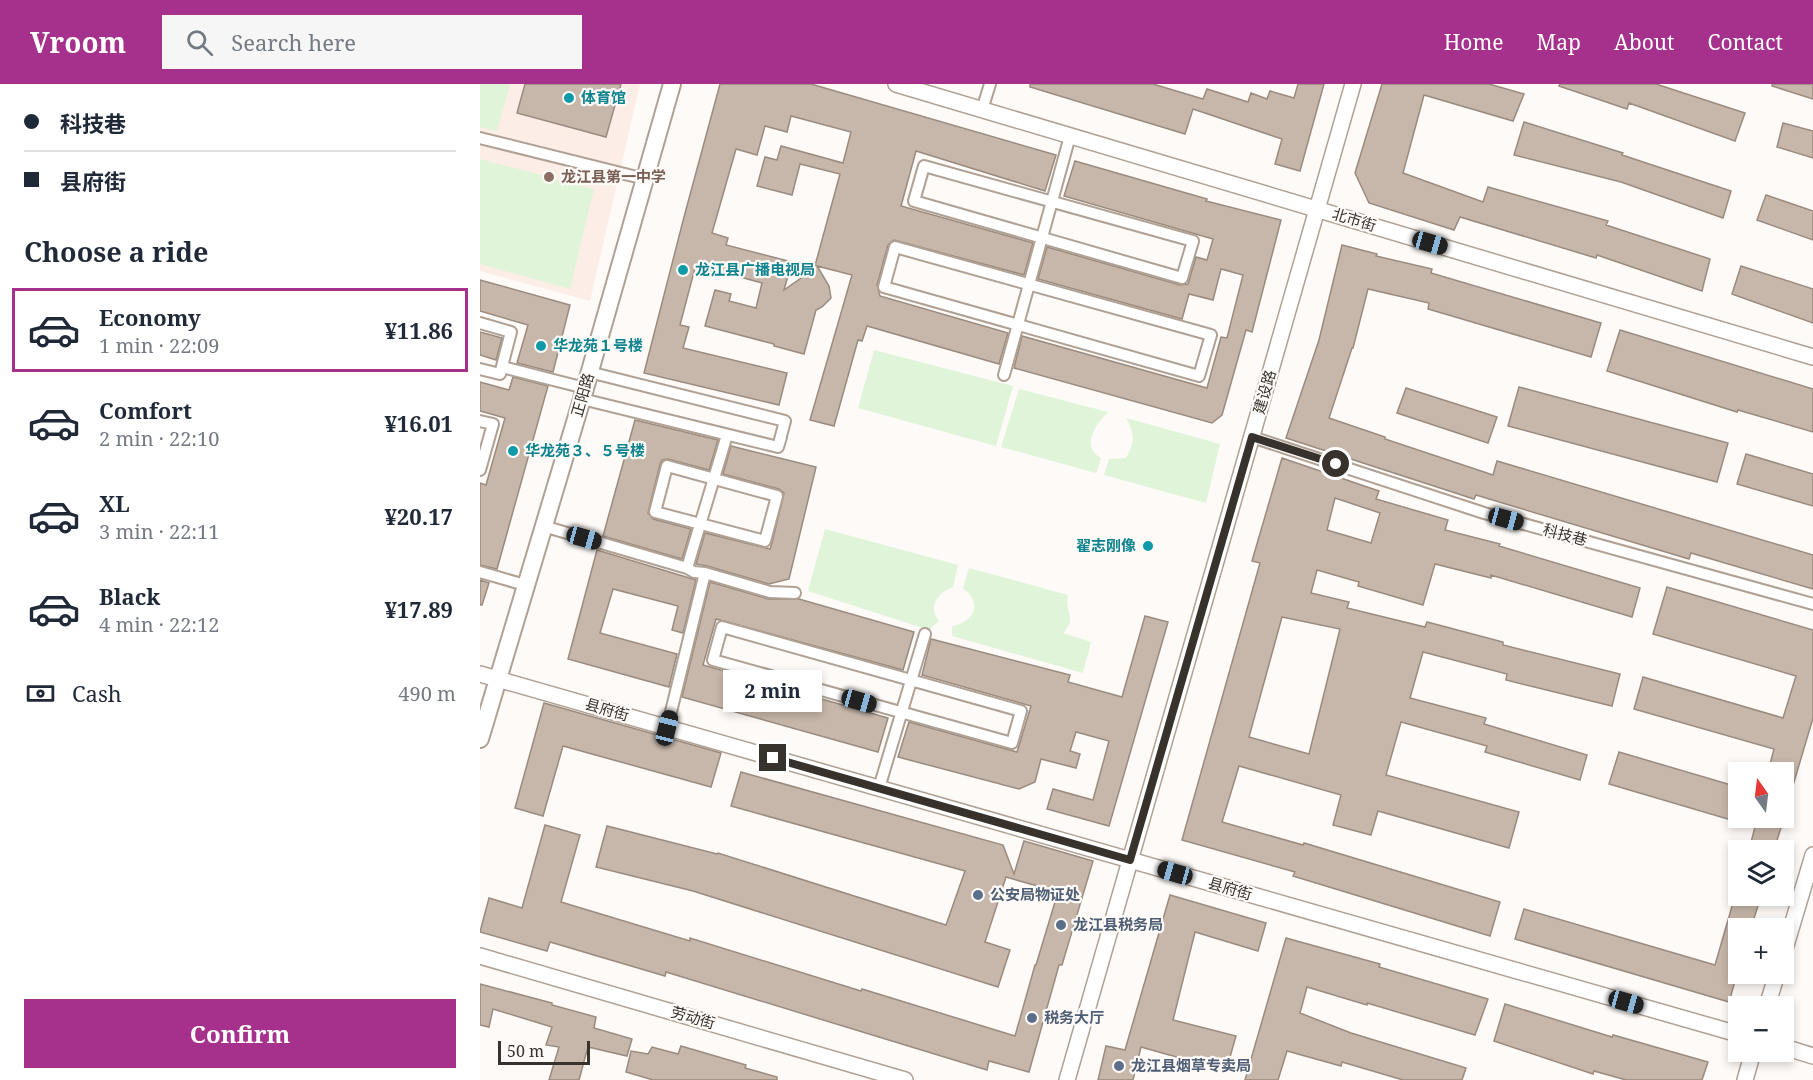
<!DOCTYPE html>
<html lang="en">
<head>
<meta charset="utf-8">
<style>
	:root { --surface:#fff; --page:#f6f6f7; --text:#1f2937; --muted:#747a83; --line:#e0e1e3; --accent:#a5318c }
	body { margin:0; font-family:"Noto Serif","Noto Sans SC",serif; background:var(--page); color:var(--text); height:100vh; display:flex; flex-direction:column; font-size:22px; white-space:nowrap }
	* { box-sizing:border-box; margin:0 }
	p { font-size:20px; color:var(--muted) }
	.icon { flex:none; width:33px; height:33px; fill:none; stroke:currentColor; stroke-width:2; stroke-linecap:round; stroke-linejoin:round }
	.map { position:relative; flex:1; overflow:hidden }
	.details { display:flex; flex-direction:column; background:var(--surface); width:480px }
	.details>* { flex:none }
	.hud { display:grid; align-content:center; height:132px; padding:0 24px; background:var(--surface) }
	.needle { width:39px; rotate:346deg }
	.controls { position:absolute; left:1248px; top:678px; display:grid; gap:12px }
	.controls a { display:grid; place-items:center; width:66px; height:66px; border-radius:0px; background:var(--surface); box-shadow:0 3px 9px #0003; font-size:30px }
	.scale { position:absolute; left:18px; bottom:15px; width:92px; box-sizing:border-box; padding-left:6px; border:3px solid #38322d; border-top:0; font-size:16px; line-height:21px; white-space:nowrap; color:#38322d; -webkit-text-stroke:4px #fdfaf7; paint-order:stroke }
	.end { position:absolute; width:27px; height:27px; margin:-14px; border:8px solid #38322d; background:#fff; box-shadow:0 0 0 3px #fff }
	.from { border-radius:50% }
	.bubble { position:absolute; height:42px; border-radius:0px; background:var(--surface); box-shadow:0 3px 9px #0003; font-size:20px; font-weight:700; line-height:42px; text-align:center }
	.car { position:absolute; width:18px; height:36px; margin:-18px -9px; border-radius:8px; box-shadow:0 0 4px 2px #0007; background:linear-gradient(#222 24%,#8ab4d8 0 40%,#222 0 76%,#8ab4d8 0 86%,#222 0) }
	.hud b { display:flex; align-items:center; gap:21px; height:57px; font-size:22px }
	.hud b+b { border-top:2px solid var(--line) }
	.hud i { width:15px; height:15px; background:var(--text) }
	ul { padding:0; list-style:none }
	li { display:flex; align-items:center; gap:18px; height:84px; margin:0 12px 9px; padding:0 12px; border:3px solid transparent; border-radius:0px }
	li div { flex:1 }
	li b { display:block; font-size:22px }
	li em { font-style:normal; font-weight:700 }
	li.selected { border-color:var(--accent) }
	li>.icon { width:54px; height:54px; stroke-width:1.5 }
	h2 { padding:0 24px; font-size:27px; line-height:72px }
	.pay { display:flex; align-items:center; gap:15px; height:66px; padding:0 24px; font-size:22px }
	.pay p { margin-inline-start:auto }
	.action { display:flex; gap:12px; margin-top:auto; padding:12px 24px }
	.action a { flex:1; height:69px; border-radius:0px; background:var(--accent); color:#fff; font-size:24px; font-weight:700; line-height:69px; text-align:center }
	header { display:flex; align-items:center; gap:36px; box-sizing:border-box; height:84px; padding:0 30px; background:var(--accent); color:#fff }
	header strong { font-size:28px }
	nav { display:flex; gap:33px; margin-inline-start:auto; font-size:21px }
	.search { width:420px; height:54px; background:var(--page); display:flex; align-items:center; gap:15px; box-sizing:border-box; padding:0 21px; border-radius:0px; color:var(--muted); font-size:22px }
	main { display:flex; flex:1; min-height:0 }
	.map>svg:first-child { display:block }
	.education { fill:#fcede7 }
	.green { fill:#e0f4d9 }
	.building { fill:#c7b7aa; stroke:#9b8b7f; stroke-width:1.5; fill-rule:evenodd }
	.lines { fill:none; stroke-linecap:round; stroke-linejoin:round }
	.street-casing { stroke:#b0a194; stroke-width:14 }
	.secondary-casing { stroke:#b0a194; stroke-width:18 }
	.primary-casing { stroke:#b0a194; stroke-width:20 }
	.street { stroke:#fff; stroke-width:10 }
	.secondary { stroke:#fff; stroke-width:15 }
	.primary { stroke:#fff; stroke-width:16 }
	.route { stroke:#38322d; stroke-width:8 }
	.culture-dot { fill:#0f9aa8; stroke:#fdfaf7; stroke-width:2 }
	.education-dot { fill:#8d6e63; stroke:#fdfaf7; stroke-width:2 }
	.service-dot { fill:#5c6f8a; stroke:#fdfaf7; stroke-width:2 }
	.labels { text-anchor:middle; stroke-width:4.5; stroke-linejoin:round; paint-order:stroke }
	.culture-label { font-size:15px; font-weight:bold; fill:#0d838f; stroke:#fdfaf7; text-anchor:start }
	.education-label { font-size:15px; font-weight:bold; fill:#785e54; stroke:#fdfaf7; text-anchor:start }
	.street-label { font-size:15px; fill:#38322d; stroke:#fdfaf7 }
	.service-label { font-size:15px; font-weight:bold; fill:#4e5e75; stroke:#fdfaf7; text-anchor:start }
</style>
</head>
<body>
<header>
<strong>Vroom</strong>
<div class="search"><svg class="icon" aria-label="search" viewBox="0 0 24 24"><circle cx="10" cy="10" r="6"/><path d="M15 15l6 6"/></svg>Search here</div>
<nav><a>Home</a><a>Map</a><a>About</a><a>Contact</a></nav>
</header>
<main>
<section class="details">
<div class="hud">
<b><i class="from"></i>科技巷</b>
<b><i></i>县府街</b>
</div>
<h2>Choose a ride</h2>
<ul>
<li class="selected"><svg class="icon" aria-label="car" viewBox="0 0 24 24"><path d="M5 17H2v-5l4-1 3-4h7l3 4 3 1v5h-3M9 17h6M6 11h13"/><circle cx="7" cy="17" r="2"/><circle cx="17" cy="17" r="2"/></svg><div><b>Economy</b><p>1 min · 22:09</p></div><em>¥11.86</em></li>
<li><svg class="icon" aria-label="car" viewBox="0 0 24 24"><path d="M5 17H2v-5l4-1 3-4h7l3 4 3 1v5h-3M9 17h6M6 11h13"/><circle cx="7" cy="17" r="2"/><circle cx="17" cy="17" r="2"/></svg><div><b>Comfort</b><p>2 min · 22:10</p></div><em>¥16.01</em></li>
<li><svg class="icon" aria-label="car" viewBox="0 0 24 24"><path d="M5 17H2v-5l4-1 3-4h7l3 4 3 1v5h-3M9 17h6M6 11h13"/><circle cx="7" cy="17" r="2"/><circle cx="17" cy="17" r="2"/></svg><div><b>XL</b><p>3 min · 22:11</p></div><em>¥20.17</em></li>
<li><svg class="icon" aria-label="car" viewBox="0 0 24 24"><path d="M5 17H2v-5l4-1 3-4h7l3 4 3 1v5h-3M9 17h6M6 11h13"/><circle cx="7" cy="17" r="2"/><circle cx="17" cy="17" r="2"/></svg><div><b>Black</b><p>4 min · 22:12</p></div><em>¥17.89</em></li>
</ul>
<div class="pay"><svg class="icon" aria-label="cash" viewBox="0 0 24 24"><path d="M3 7h18v10H3z"/><circle cx="12" cy="12" r="2"/></svg>Cash<p>490 m</p></div>
<div class="action"><a>Confirm</a></div>
</section>
<div class="map">
<svg width="1333" height="996" viewBox="0 0 1333 996">
	<rect width="100%" height="100%" fill="#fdfaf7"/>
	<path class="education" d="M0,0h160l-50,217 -110,-30z"/>
	<path class="green" d="M0,0h30l-13,47 -17,-4z
		M0,75l114,30 -24,100 -90,-25z
		M394,266l139,36 -17,60 -138,-38z
		M539,305l89,23c-12,12 -28,34 -7,46l-5,15 -95,-26z
		M646,334l94,26 -14,59 -102,-28 5,-16 17,-1c9,-17 9,-23 0,-40z
		M345,445l133,36 -5,22c-15,5 -26,20 -14,34l-10,9 -121,-39z
		M489,484l99,27c-4,18 10,22 -5,38l28,9 -8,31 -131,-37v-10c14,-2 29,-14 19,-30 -2,-3 -5,-5 -8,-8z"/>
	<path class="building" d="M45,0h96l-15,53 -89,-24z
		M240,0h91l245,71 -11,36 -129,-40 -15,55 132,37 -9,32 -130,-35 -6,5 -11,40 3,11 128,37 -9,31 -132,-38 -5,15 -4,-1 -24,86 -24,-6 42,-145 -35,-9 12,20 2,12 -9,9 -6,3 -12,44 -30,-8v-2l-69,-18 10,-36 16,4 -2,7 27,7 6,-25 -44,-12 -1,2 -22,-5 -15,57 9,2 -6,21 104,25 -8,32 -135,-32 40,-156zM311,32l60,16 -8,31 -62,-17 -4,14 -12,-3 -8,29 35,9 8,-31 40,10 -27,99 -9,3 -20,14 8,-28 -66,-17 2,-7 -16,-5 24,-84 21,6 8,-29 22,6z
		M550,0h123l50,15 4,-10 41,13 3,-9 16,6 3,-8 24,7 4,-14h26l-24,87 -25,-7 7,-25 -89,-30 -8,25 -155,-47z
		M902,0h107l35,10 -11,27 -89,-26 -21,78 80,29 5,-15 120,34 -2,4 104,34 -8,32 -105,-36 -1,3 -136,-41 -6,13 -85,-27 -14,-30z
		M1080,0h96l89,29 -10,28 -106,-38 -2,6 -68,-23z
		M1292,0h41v15l-41,-13z
		M1044,38l99,31 -1,2 109,36 -8,27 -102,-36 -107,-27z
		M1303,39l30,8v27l-36,-11z
		M595,77l132,38 -1,2 75,19 -29,112 -6,-2 -24,85 -10,8 -198,-55 8,-32 185,52 14,-51 6,1 16,-63 -22,-6 -8,31 -24,-6 -7,25 -144,-40 9,-32 133,38 8,-1 8,-27 11,3 6,-21 -149,-43z
		M1286,111l47,16v29l-56,-20z
		M862,161l35,9 -1,2 56,13 -1,4 170,50 -10,34 -163,-48 1,-6 -61,-14 -15,59h-1l-23,70 56,19v2l108,36 4,-14 316,94v34l-122,-36 -2,6 -213,-64 -2,4 -188,-61 33,-98z
		M1261,182l72,23v34l-81,-29z
		M0,196l90,25 -17,67 -36,-9 11,-38 -48,-14z
		M1140,246l193,59v43l-75,-22 -1,2 -130,-41z
		M0,248l22,6 -6,22 -16,-5z
		M33,293l35,9 -51,183 -17,-4v-82l6,2 19,-67 -25,-7v-29l29,8z
		M1039,303l209,56 -11,39 -209,-56z
		M926,304l91,29 -9,26 -91,-30z
		M155,336l83,20 -9,30 -41,-11 -6,1 -2,4 -12,49 5,6 38,10 -9,30 -79,-23z
		M251,362l85,21 -27,112 -20,5 -62,-18 -11,-2 9,-31 65,16 2,-6 12,-50 -5,-4 -56,-15z
		M1266,370l67,20v32l-76,-22z
		M802,374l97,33 -3,8 72,21 -3,10 55,14 -1,2 141,42 -8,29 -141,-42v3l-56,-14 -12,41 -65,-19 1,-4 -42,-12 -6,23 38,9 -2,6 78,19 2,-5 76,20v3l117,29 -8,32 -106,-26 1,-6 -84,-22 -13,46 76,20 -2,6 103,31 -7,25 -95,-28 2,-6 -86,-24 -15,53 133,37 -10,36 -131,-37 -7,24 -38,-10 8,-30 -102,-29 -17,56 81,23 1,-2 196,59 -10,34 -197,-60 2,-4 -113,-32 78,-277 -8,-2zM855,414l45,15 -9,30 -44,-13zM802,533l58,12 -31,125 -60,-17z
		M117,466l99,30 -13,53 -11,-3 6,-24 -65,-17 -13,44 77,21 -8,33 -101,-28z
		M0,496l9,3 -7,22h-2z
		M230,498l58,17h31l115,33 -11,38 -187,-51 -13,46 185,53 -10,34 -196,-55z
		M1187,503l146,43v88l-27,91h-2v-37h-16l6,-23 -140,-40 9,-32 140,41 13,-42 -143,-42z
		M665,532l23,6 -59,204 -62,-17 6,-20 40,11 16,-59 -33,-9 -6,19 10,3 -4,14 -35,-9 -6,23 -16,7 -121,-32 11,-35 108,30 14,-46 -109,-31 9,-36 139,36 -2,7 54,15z
		M64,619l177,50 -10,34 -148,-41 -20,70 -28,-8z
		M1139,668l119,35v31h46l-10,32h-25l6,-23 -146,-43z
		M261,688l262,73 11,29 10,-33 69,20 -31,104h-3l-30,107 -40,-11 -2,9 -321,-98 -1,4 -115,-34 -3,9 -67,-19 9,-34 33,10 23,-83 35,10 -19,67 129,39v-3l171,53 1,-2 153,47 20,-71h1l22,-73 -52,-15 -21,65 25,8 -12,37 -305,-96 -97,-24 11,-41 110,28 1,-1 228,72 19,-54 -234,-65z
		M690,811l96,28 -8,28 -63,-19 -22,88 63,16 -10,35 -85,-24 -8,33h-35l8,-34 19,4z
		M1255,812h26l-10,32h-13v43l-9,31 -214,-63 9,-30 191,56z
		M806,854l94,26 -1,3 109,32 -13,36 -108,-32v2l-60,-18 -7,26 51,20 115,35 -4,12h-59l-61,-18 -1,4 -54,-15 -9,29h-33z
		M0,900l72,19v2l44,12 -2,11 38,11 -5,17 -39,-9 -9,33h-30l10,-33 -13,-2 6,-18 -59,-18 -4,18 -9,-2z
		M1025,920l107,33 1,-2 95,27 -6,18h-76l-32,-9 -1,3 -99,-33z
		M201,962l65,19 -1,3 32,9v3h-124l-27,-8 5,-21 17,3 4,-7 26,7z"/>
	<g class="lines">
		<g class="street-casing">
			<path id="street" d="M502,26l8,-26
				M0,54l165,41
				M444,82l269,75 -11,37 -268,-77z
				M415,163l316,88 -12,41 -315,-89z
				M0,239l31,9 -11,42 -20,-5
				M22,283l83,21
				M109,288l196,49 -7,26 3,-10
				M524,291l66,-239
				M102,315l196,48
				M0,337l13,3 -13,46
				M772,353l232,76 329,91
				M187,382l110,30 -12,45 -110,-29z
				M63,442l144,42 7,4 11,1 65,19 25,1
				M207,484l40,-133
				M0,488l45,13
				M242,543l299,84 -9,32 -299,-83z
				M187,644l38,-155
				M399,704l46,-154"/>
		</g>
		<g class="secondary-casing">
			<path id="secondary" d="M416,0l917,273
				M0,590l1258,360
				M1304,868l29,-97
				M0,872l425,124
				M1287,922l10,-32
				M1304,963l29,9
				M587,996l286,-996
				M1265,996l8,-28"/>
		</g>
		<g class="primary-casing">
			<path id="primary" d="M0,655l102,-340 90,-315"/>
		</g>
		<use href="#street" class="street"/>
		<use href="#secondary" class="secondary"/>
		<use href="#primary" class="primary"/>
	</g>
	<g class="lines">
		<path class="route" d="M293,674l357,102 122,-423 84,27"/>
	</g>
	<g class="culture-dot">
		<circle cx="89" cy="14" r="6"/>
		<circle cx="203" cy="186" r="6"/>
		<circle cx="61" cy="262" r="6"/>
		<circle cx="33" cy="367" r="6"/>
		<circle cx="668" cy="462" r="6"/>
	</g>
	<circle class="education-dot" cx="69" cy="93" r="6"/>
	<g class="service-dot">
		<circle cx="498" cy="811" r="6"/>
		<circle cx="581" cy="841" r="6"/>
		<circle cx="552" cy="934" r="6"/>
		<circle cx="639" cy="982" r="6"/>
	</g>
	<g class="labels">
		<g class="culture-label">
			<text x="101" y="19">体育馆</text>
			<text x="215" y="191">龙江县广播电视局</text>
			<text x="73" y="267">华龙苑１号楼</text>
			<text x="45" y="372">华龙苑３、５号楼</text>
			<text x="656" y="467" text-anchor="end">翟志刚像</text>
		</g>
		<g class="education-label">
			<text x="81" y="98">龙江县第一中学</text>
		</g>
		<g class="street-label">
			<text transform="translate(874 136) rotate(17)" y="5">北市街</text>
			<text transform="translate(785 308) rotate(-74)" y="5">建设路</text>
			<text transform="translate(103 311) rotate(-74)" y="5">正阳路</text>
			<text transform="translate(1085 451) rotate(15)" y="5">科技巷</text>
			<text transform="translate(127 626) rotate(16)" y="5">县府街</text>
			<text transform="translate(750 805) rotate(16)" y="5">县府街</text>
			<text transform="translate(213 934) rotate(16)" y="5">劳动街</text>
		</g>
		<g class="service-label">
			<text x="510" y="816">公安局物证处</text>
			<text x="593" y="846">龙江县税务局</text>
			<text x="564" y="939">税务大厅</text>
			<text x="651" y="987">龙江县烟草专卖局</text>
		</g>
	</g>
</svg>
<div class="controls">
<a><svg class="needle" viewBox="-14 -14 28 28"><path d="M0-13l5 13h-10z" fill="#e53935"/><path d="M0 13l5-13h-10z" fill="#747a83"/></svg></a>
<a><svg class="icon" aria-label="layers" viewBox="0 0 24 24"><path d="M12 4l9 5-9 5-9-5zM3 14l9 5 9-5"/></svg></a>
<a>+</a>
<a>−</a>
</div>
<div class="scale">50 m</div>
<i class="end from" style="left:856px;top:380px"></i>
<i class="end" style="left:293px;top:674px"></i>
<div class="bubble" style="left:243px;top:586px;width:99px">2 min</div>
<i class="car" style="left:950px;top:159px;rotate:106deg"></i>
<i class="car" style="left:1026px;top:435px;rotate:105deg"></i>
<i class="car" style="left:104px;top:454px;rotate:106deg"></i>
<i class="car" style="left:379px;top:617px;rotate:106deg"></i>
<i class="car" style="left:187px;top:644px;rotate:14deg"></i>
<i class="car" style="left:695px;top:789px;rotate:286deg"></i>
<i class="car" style="left:1146px;top:918px;rotate:106deg"></i>
</div>
</main>
</body>
</html>
